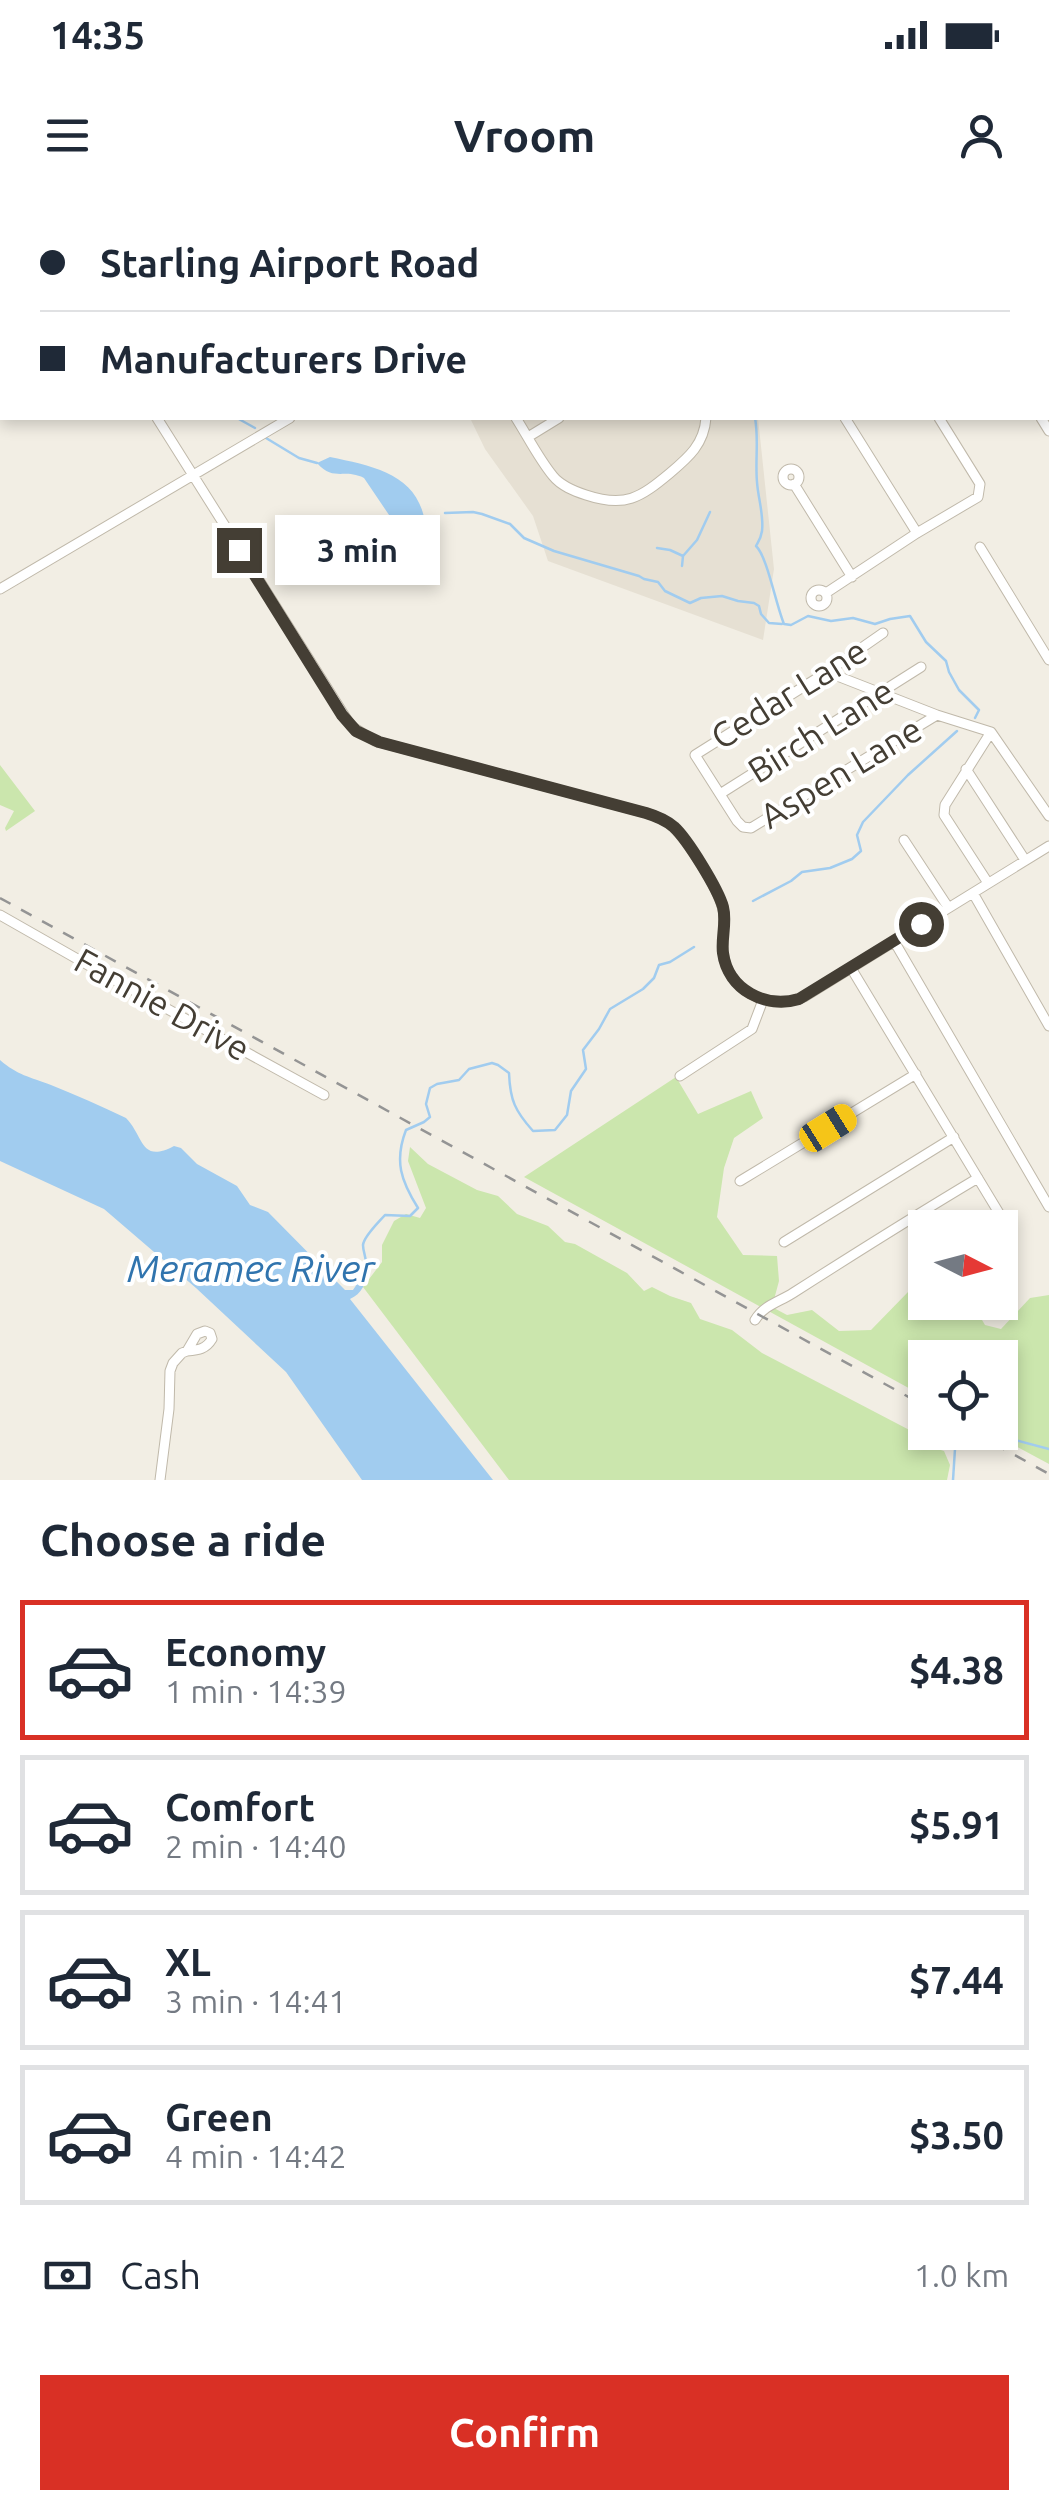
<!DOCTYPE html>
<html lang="en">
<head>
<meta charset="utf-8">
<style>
	:root { --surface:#fff; --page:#f2f2f3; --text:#1f2937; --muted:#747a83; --line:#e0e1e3; --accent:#d93025 }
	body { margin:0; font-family:Ubuntu,sans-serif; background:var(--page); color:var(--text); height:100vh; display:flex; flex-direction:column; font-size:38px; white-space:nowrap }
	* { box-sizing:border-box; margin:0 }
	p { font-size:32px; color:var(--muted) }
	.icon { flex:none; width:55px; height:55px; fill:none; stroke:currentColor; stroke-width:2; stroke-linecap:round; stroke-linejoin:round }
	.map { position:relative; height:1280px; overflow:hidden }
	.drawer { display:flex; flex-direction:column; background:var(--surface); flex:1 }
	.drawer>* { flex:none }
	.guide { position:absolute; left:0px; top:0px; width:1050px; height:220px; box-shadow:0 5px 15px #0003; display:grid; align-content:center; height:220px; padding:0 40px; background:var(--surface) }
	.needle { width:65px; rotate:96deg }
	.buttons { position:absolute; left:908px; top:1010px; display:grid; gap:20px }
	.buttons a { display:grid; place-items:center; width:110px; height:110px; border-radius:0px; background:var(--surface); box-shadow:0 5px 15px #0003; font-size:50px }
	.end { position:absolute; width:45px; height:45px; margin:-22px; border:12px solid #443e34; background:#fff; box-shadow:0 0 0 5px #fff }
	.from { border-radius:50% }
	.bubble { position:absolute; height:70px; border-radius:0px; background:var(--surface); box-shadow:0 5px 15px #0003; font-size:32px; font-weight:600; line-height:70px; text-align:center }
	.car { position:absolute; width:30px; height:60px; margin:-30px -15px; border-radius:12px; box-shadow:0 0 8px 2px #0007; background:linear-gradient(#f5c518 24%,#345 0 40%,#f5c518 0 76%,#345 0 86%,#f5c518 0) }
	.guide b { display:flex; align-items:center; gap:35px; height:95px; font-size:38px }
	.guide b+b { border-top:2px solid var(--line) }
	.guide i { width:25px; height:25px; background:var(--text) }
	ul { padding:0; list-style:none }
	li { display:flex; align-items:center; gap:30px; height:140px; margin:0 20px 15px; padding:0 20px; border:5px solid var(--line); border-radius:0px }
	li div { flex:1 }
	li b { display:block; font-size:38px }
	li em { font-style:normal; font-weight:600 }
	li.selected { border-color:var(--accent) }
	li>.icon { width:90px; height:90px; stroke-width:1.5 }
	h2 { padding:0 40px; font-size:45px; line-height:120px }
	.pay { display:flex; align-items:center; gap:25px; height:110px; padding:0 40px; font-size:38px }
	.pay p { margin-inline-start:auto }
	.cta { display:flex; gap:20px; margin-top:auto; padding:20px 40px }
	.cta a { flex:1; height:115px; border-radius:0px; background:var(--accent); color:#fff; font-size:40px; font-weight:600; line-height:115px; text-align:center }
	.status { display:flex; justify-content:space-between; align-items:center; height:70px; padding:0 50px; background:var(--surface); direction:ltr }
	.status svg { height:28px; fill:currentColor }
	header { display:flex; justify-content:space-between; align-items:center; height:130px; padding:0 40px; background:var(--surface); font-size:45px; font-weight:600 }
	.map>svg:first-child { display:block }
	.residential { fill:#e6e0d3 }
	.green { fill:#cbe6ad }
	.water { fill:#a1ccef }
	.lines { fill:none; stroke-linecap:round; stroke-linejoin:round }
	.stream { stroke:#a1ccef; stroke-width:2.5 }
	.minor-casing { stroke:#c0b9aa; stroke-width:11 }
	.minor { stroke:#fff; stroke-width:9 }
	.rail { stroke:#949494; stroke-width:2.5; stroke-dasharray:12 12; stroke-linecap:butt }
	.route { stroke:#443e34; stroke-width:12 }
	.labels { text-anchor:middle; stroke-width:8; stroke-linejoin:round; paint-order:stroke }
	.street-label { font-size:35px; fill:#443e34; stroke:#fff }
	.water-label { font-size:38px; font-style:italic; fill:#3074ae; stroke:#fff }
</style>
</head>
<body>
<div class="status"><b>14:35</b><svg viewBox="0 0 49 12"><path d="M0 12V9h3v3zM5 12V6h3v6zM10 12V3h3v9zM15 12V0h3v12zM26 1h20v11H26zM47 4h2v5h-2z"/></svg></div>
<header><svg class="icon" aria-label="menu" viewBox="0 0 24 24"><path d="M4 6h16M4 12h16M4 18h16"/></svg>Vroom<svg class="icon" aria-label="person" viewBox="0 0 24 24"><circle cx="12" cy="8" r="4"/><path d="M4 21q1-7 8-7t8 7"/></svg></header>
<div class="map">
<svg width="1049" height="1280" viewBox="0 0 1049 1280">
	<rect width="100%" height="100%" fill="#f2eee4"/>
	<path class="residential" d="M470,218h288l16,151 -11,71 -215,-79 -15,-45 -48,-67z"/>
	<path class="green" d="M0,565l35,46 -29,20 -1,-3 9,-17 -14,-6z
		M676,877l22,37 53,-23 12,27 -29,20 -10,30 -7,49 26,38 34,1 2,25 -7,26 15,8 25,-5 27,21 32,-1 37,-38 17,-4v14l47,1 13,22 16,4 29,-31 19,-3v169l-58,-31 9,-1v-74h-75v39l-401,-220z
		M410,947l18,17 49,26 21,6 19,18 31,12 17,16 10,2 52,29 17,18 8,-4 18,9 21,7 9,16 32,11 30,23 157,82 6,10 19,6 6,14 -3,15h-438l-146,-193 19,-25v-17l12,-24 12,-7 14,4 6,-10 -18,-47z"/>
	<path class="water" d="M330,257c48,10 95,19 96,78l-7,9 -11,-1 -44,-65c-21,-10 -30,4 -47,-15z
		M0,860c17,15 30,17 51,25 25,10 50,21 75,33 18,18 14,46 48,28l7,2 16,16 40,22 13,19 18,7 77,78h8l14,-21c0,13 -5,25 -17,30l143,181h-131l-76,-108 -90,-84 -92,-79 -104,-48z"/>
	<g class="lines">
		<path class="stream" d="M777,0v2
			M237,218l18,10
			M755,218c4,21 0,42 2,64 1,16 7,33 5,49 -1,7 -2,8 -6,15 11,10 20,59 28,78l7,1 17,-9 23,5 22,-3 22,6 15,-5 20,-3 16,26 20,19 3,11 10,18 20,20 -4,8
			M266,238l33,20 18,5
			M445,313l28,-1 9,2 28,10 14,14 30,13 85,25 5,3 14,3 7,9 25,12 11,-5 21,-2 16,5 16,2 5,3 2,8 8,9 13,1
			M657,348l13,2 13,6
			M682,366l1,-10 14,-16 13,-28
			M753,701l38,-20 11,-9 28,-4 22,-9 9,-8 -4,-16 6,-13 45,-47 49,-44
			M366,1072c2,-13 -3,-18 -3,-27 1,-9 16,-23 22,-30l25,1 8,-8c-17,-27 -24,-47 -12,-78l18,-8 6,-5 -4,-13 4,-16 7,-4 22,-4 10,-11 23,-6 6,2 11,8c1,27 6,38 24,58l22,-1 12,-15 4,-24 15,-22 -3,-19 16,-21 11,-20 33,-20 11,-11 5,-13 11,-3 24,-15
			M1000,1215l4,6 1,14 6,4 38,10
			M953,1280l2,-31 8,-17"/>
		<g class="minor-casing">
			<path id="minor" d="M177,0l7,2
				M331,0l1,2
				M814,0l2,2
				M905,0l2,2
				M1042,0l1,2
				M379,2l9,-2
				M694,2l1,-2
				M1048,9l1,3
				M157,218l194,308 24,15 271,72c10,3 20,7 27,14 14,13 44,60 49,79 5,15 -1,30 1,46 4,39 46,60 81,45l245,-151
				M516,218c12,19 23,41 37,58 8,10 21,15 33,19 39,13 54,3 84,-22 19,-16 34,-29 36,-55
				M845,218l72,115
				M1041,218l8,13
				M528,237l31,-19
				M783 277a8 8 0 1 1 16 0a8 8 0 1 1-16 0Z
				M794,284l58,93
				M980,347l69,113
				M0,389l290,-171
				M811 398a8 8 0 1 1 16 0a8 8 0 1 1-16 0Z
				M826,393l91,-60 61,-36 2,-13 -41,-66
				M883,433l-56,39 -132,83 42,66 6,6 8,1 186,-113
				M827,472l110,43 54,17
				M991,532l58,84
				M966,569l59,91
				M720,594l201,-127
				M904,640l44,67
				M988,683l-44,-68 1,-10 46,-73
				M973,693l76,133
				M0,715l102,58 222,122
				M894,741l155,266
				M851,768l154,255
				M680,876l72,-47 11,-29
				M740,981l176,-107
				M784,1042l170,-105
				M755,1120c9,-15 24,-18 38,-27 61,-39 123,-78 185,-115
				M160,1280l9,-71 1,-38 3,-8 9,-10 5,-2 10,-17 8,-3 5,2 2,6c-6,10 -13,11 -25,12"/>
		</g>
		<use href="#minor" class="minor"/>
		<path class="rail" d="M0,698l925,508
			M973,1232l76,42"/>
	</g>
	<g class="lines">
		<path class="route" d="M239,350l103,165 14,16 23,11 267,71c10,3 20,7 28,14 14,13 44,62 49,80 4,15 -2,31 0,46 5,37 43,56 76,46l122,-75"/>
	</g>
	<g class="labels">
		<g class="street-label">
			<text transform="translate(789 494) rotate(-32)" y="12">Cedar Lane</text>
			<text transform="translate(821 531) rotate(-32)" y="12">Birch Lane</text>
			<text transform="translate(841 573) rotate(-31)" y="12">Aspen Lane</text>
			<text transform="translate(162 805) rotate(29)" y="12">Fannie Drive</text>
		</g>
		<g class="water-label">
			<text x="251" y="1082">Meramec River</text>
		</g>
	</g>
</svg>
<div class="buttons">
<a><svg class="needle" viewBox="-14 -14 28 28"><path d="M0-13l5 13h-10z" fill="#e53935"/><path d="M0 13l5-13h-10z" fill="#747a83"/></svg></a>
<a><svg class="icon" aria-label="locate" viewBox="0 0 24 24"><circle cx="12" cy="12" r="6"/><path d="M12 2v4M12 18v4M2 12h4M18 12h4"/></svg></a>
</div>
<i class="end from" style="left:921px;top:724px"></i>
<i class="end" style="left:239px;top:350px"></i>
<div class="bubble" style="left:275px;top:315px;width:165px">3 min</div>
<i class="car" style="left:828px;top:928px;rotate:58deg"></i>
<div class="guide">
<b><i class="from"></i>Starling Airport Road</b>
<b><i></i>Manufacturers Drive</b>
</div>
</div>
<section class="drawer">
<h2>Choose a ride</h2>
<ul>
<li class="selected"><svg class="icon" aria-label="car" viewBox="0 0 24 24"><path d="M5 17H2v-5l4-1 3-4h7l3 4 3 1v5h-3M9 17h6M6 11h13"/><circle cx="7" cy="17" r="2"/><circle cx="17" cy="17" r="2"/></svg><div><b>Economy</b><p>1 min · 14:39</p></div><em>$4.38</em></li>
<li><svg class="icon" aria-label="car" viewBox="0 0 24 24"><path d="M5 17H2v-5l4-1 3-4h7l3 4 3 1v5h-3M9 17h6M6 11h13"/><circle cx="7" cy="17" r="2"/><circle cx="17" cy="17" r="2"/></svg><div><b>Comfort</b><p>2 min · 14:40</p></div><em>$5.91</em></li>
<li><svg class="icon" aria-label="car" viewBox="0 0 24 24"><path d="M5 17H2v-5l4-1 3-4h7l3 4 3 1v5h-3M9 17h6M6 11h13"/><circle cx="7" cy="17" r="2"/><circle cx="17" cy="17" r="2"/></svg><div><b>XL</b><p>3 min · 14:41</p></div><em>$7.44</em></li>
<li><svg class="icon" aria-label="car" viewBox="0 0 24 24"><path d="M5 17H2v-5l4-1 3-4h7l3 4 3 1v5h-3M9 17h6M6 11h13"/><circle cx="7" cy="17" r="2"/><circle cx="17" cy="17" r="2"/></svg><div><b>Green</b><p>4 min · 14:42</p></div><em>$3.50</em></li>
</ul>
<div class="pay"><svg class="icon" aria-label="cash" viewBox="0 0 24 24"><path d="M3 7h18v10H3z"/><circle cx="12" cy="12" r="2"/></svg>Cash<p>1.0 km</p></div>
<div class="cta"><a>Confirm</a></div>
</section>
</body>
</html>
